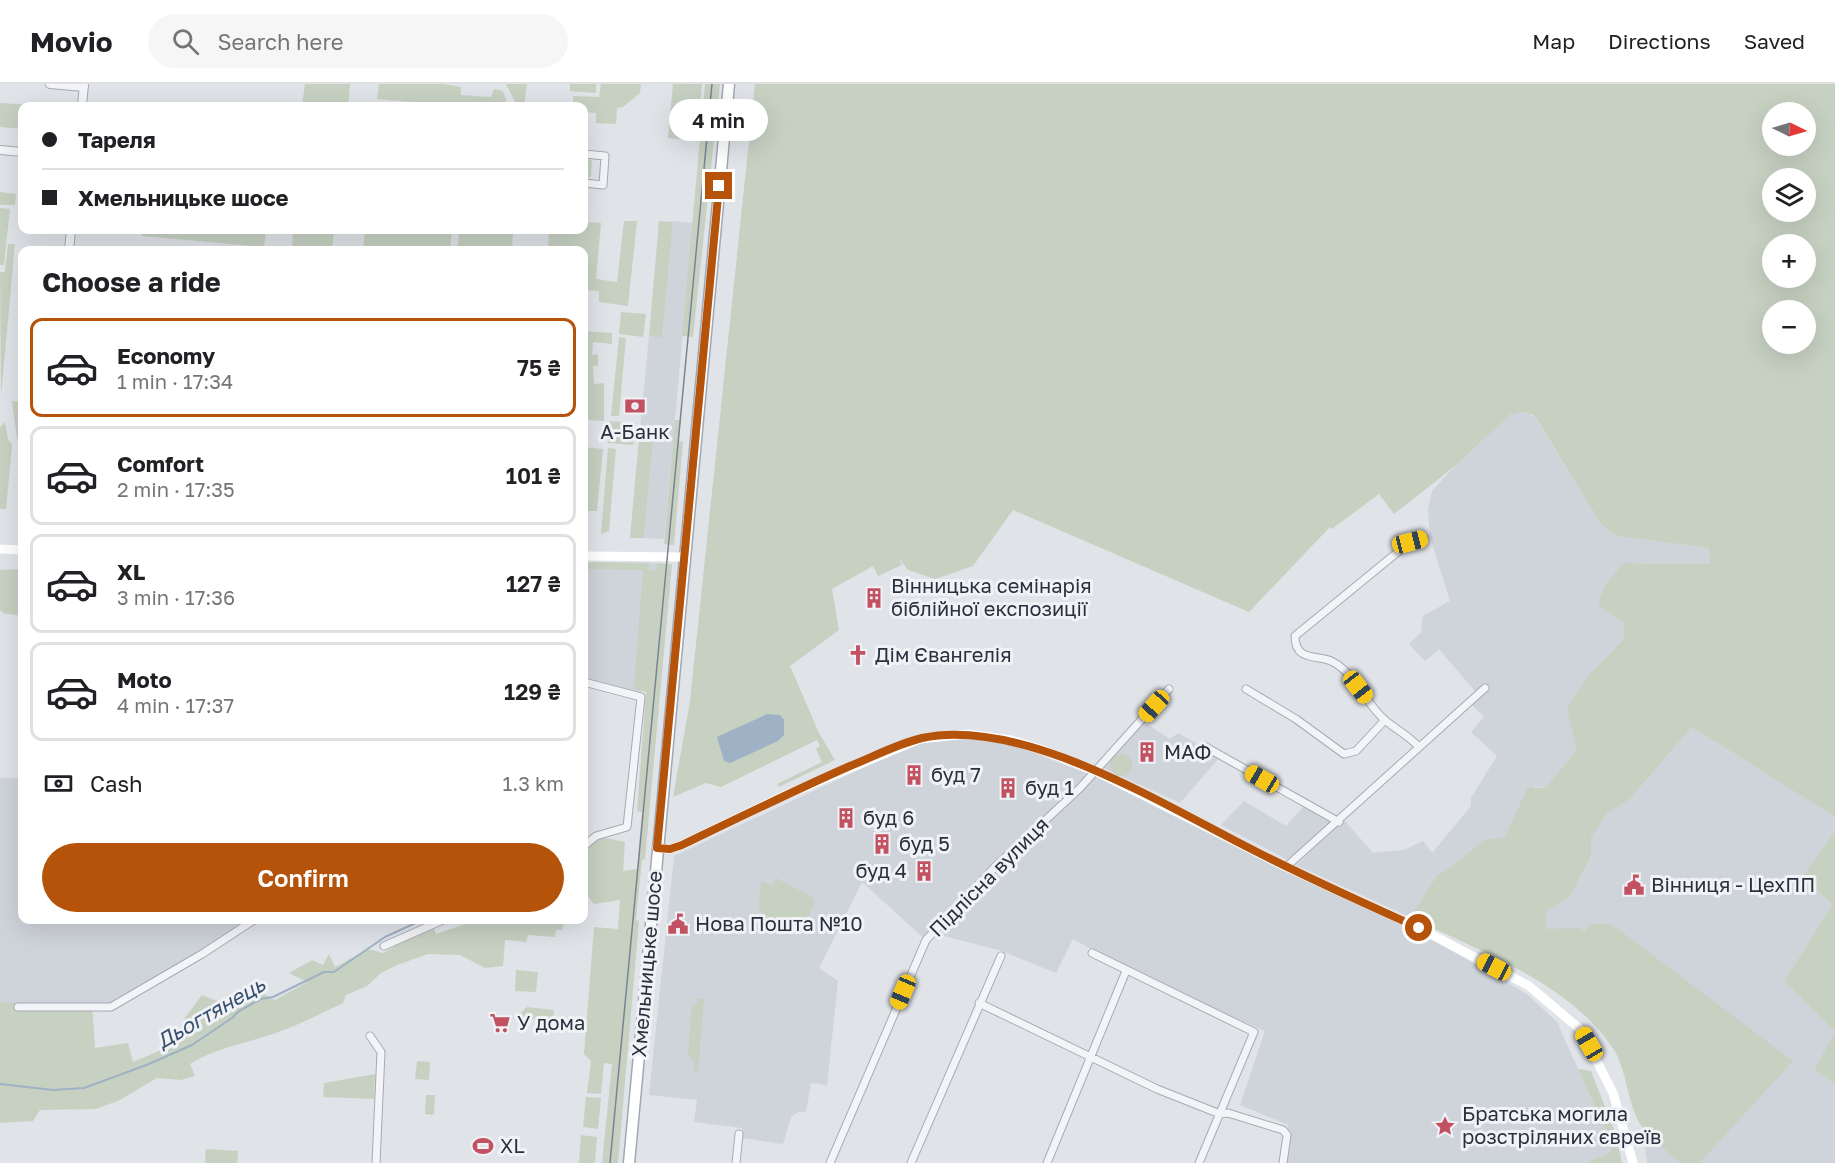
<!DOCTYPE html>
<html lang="en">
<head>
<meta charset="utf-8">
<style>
	:root { --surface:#fff; --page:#f6f6f6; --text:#202124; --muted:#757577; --line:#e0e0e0; --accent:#b45309 }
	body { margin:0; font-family:"Golos Text",sans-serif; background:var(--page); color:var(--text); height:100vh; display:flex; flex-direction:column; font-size:22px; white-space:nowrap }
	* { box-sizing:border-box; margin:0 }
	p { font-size:20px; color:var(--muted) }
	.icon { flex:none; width:33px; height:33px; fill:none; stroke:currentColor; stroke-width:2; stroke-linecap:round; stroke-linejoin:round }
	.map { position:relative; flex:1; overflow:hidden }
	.panel { position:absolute; left:18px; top:162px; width:570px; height:678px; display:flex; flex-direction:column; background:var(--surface); border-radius:12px; box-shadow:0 6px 24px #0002 }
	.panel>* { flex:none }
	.banner { position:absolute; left:18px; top:18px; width:570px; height:132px; border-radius:12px; box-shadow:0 6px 24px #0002; display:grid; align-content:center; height:132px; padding:0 24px; background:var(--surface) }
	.needle { width:39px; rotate:95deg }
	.tools { position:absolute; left:1762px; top:18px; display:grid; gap:12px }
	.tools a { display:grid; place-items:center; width:54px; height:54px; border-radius:50%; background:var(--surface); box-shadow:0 6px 24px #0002; font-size:30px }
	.end { position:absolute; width:27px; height:27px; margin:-14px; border:8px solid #b45309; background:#fff; box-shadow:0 0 0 3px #fff }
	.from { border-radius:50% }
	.bubble { position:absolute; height:42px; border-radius:21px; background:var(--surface); box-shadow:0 6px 24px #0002; font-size:20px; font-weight:600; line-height:42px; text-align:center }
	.car { position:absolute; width:18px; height:36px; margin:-18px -9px; border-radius:8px; box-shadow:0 0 4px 2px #0007; background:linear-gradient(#f5c518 24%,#345 0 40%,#f5c518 0 76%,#345 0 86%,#f5c518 0) }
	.banner b { display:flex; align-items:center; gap:21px; height:57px; font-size:22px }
	.banner b+b { border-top:2px solid var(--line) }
	.banner i { width:15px; height:15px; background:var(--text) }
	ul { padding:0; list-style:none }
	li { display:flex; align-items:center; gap:18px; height:99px; margin:0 12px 9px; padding:0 12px; border:3px solid var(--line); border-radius:12px }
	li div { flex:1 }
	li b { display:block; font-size:22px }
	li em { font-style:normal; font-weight:600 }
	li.active { border-color:var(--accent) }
	li>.icon { width:54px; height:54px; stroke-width:1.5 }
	h2 { padding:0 24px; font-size:27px; line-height:72px }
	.pay { display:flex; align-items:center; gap:15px; height:66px; padding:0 24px; font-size:22px }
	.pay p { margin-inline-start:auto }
	.action { display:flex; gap:12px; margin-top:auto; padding:12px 24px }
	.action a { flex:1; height:69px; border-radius:36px; background:var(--accent); color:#fff; font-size:24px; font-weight:600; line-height:69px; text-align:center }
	header { display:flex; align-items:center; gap:36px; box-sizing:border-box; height:84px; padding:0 30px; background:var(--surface); border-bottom:2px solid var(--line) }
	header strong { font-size:28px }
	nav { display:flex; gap:33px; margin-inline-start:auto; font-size:21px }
	.search { width:420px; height:54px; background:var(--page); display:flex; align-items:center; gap:15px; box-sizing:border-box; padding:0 21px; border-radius:33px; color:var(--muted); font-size:22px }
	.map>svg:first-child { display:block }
	.built { fill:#cfd3da }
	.green { fill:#c6d1c2; fill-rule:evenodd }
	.water { fill:#9fb1c5 }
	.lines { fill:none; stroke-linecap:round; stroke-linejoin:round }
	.stream { stroke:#9fb1c5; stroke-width:2 }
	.minor-casing { stroke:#a6aab2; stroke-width:9 }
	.tertiary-casing { stroke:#a6aab2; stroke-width:10 }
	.primary-casing { stroke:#a1a8b3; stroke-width:13 }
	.minor { stroke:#f3f4f7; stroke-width:7 }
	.tertiary { stroke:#f3f4f7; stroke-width:8 }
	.secondary { stroke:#fff; stroke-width:9 }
	.primary { stroke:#fff; stroke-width:10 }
	.tram { stroke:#7b8390; stroke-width:1.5 }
	.route { stroke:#b45309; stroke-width:8 }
	.labels { text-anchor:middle; stroke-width:6; stroke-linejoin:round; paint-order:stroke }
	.poi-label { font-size:20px; fill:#2a313e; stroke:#f0f2f6; text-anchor:start }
	.street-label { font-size:20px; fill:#2a313e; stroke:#f0f2f6 }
	.water-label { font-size:21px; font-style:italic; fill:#38506e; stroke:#f0f2f6 }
</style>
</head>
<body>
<header>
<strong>Movio</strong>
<div class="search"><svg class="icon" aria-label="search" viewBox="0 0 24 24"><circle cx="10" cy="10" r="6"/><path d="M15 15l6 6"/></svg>Search here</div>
<nav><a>Map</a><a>Directions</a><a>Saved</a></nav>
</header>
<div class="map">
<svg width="1835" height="1079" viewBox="0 0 1835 1079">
	<rect width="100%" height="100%" fill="#e0e3e8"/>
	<path class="built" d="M673,137l20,2 -29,316 -20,-1 9,-98 -14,-2 10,-102 13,1z
		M1521,328l13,4 67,108 15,12 93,12 1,16 -87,-1 -25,42 26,19v15l-47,110 -32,39 -10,-2 -30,51 -22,3 -33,28 -13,7 -27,42 -114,-52 48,-45 29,33 31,-3 19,-9 9,12 39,-47v-8l26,-42 -26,-24 13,-15 -18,-18 9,-8 -36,-42 -14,12 -16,-17 12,-12 2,-16 27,-15 -20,-64 -2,-28 4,-18 23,-25 55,-51z
		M584,478l73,1v7l-6,6 -10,121 -57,-15z
		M1142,637l28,18 8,-6 42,24 -40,46 -79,-36z
		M1692,643l143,90v14l-32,45 29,29 -48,76 51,51 -21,37 21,15v79h-135l92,-102 -208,-129 -39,-3 1,-17 25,-17 20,-37 -1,-21 17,-23 25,-17z
		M948,655l43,1 20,4 90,35 183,92 140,64 103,59 30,28 48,107 6,23 -25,11h-301l3,-38 -48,-20 25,-74 -138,-62 -54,-30 -17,34 -57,-23 -67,-17 -6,7 -64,-58 -43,86 19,13 -11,104 -16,-2 -5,29h-8l-7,5 -8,27 -41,-6v-10l-48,-6 3,-22 -48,-5 25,-239 221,-103 27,-10z
		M0,694h22v142h229l-141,86 -110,-4z
		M1244,717l42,25 19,-21 26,17 -43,38 -67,-35z
		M1642,1043l38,36h-33z"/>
	<path class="green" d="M305,0h45l-2,22h-46z
		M379,0h64l18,3v8l30,2 3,-8 9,2 3,9 -2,6h-45l-82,-7z
		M506,0h21l-3,22h-7z
		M570,0h26v9l-26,-2z
		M601,0h40l-1,9 -17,14 -6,1 -1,16 -20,-1v-10l-12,-1v-6h-11v-10l26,1z
		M673,0h29l-5,57 -29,-3z
		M705,0h15l-27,253 -11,-1z
		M755,0h1080v733l-143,-90 -61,71 -24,16 -16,23v20l-20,38 -25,17v17l33,-1 5,4 6,-8h21l182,137 -93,102h-20c-12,-11 -27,-22 -37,-35 -16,-20 -15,-59 -31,-81 -45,-66 -132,-95 -202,-130l27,-42 13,-7 33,-28 22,-3 23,-50 17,1 32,-39 -10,-41 20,-31 37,-38v-15l-26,-19 6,-18 19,-24 87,1 -1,-16 -93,-12 -15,-12 -67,-109 -13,-3 -11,3 -55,51 -61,48 -15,-20 -47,35 -2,-2 -81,85 -236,-102 -40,56 -38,13 -27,-9 -9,-12 3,7 -24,11 -5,-10 -41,23 7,41 -49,36 29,67 16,27 -56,27 -2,-3 45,-22 -6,-13 4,-3 -3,-6 -96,47 -15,-4 -33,14 17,-96zM1773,28h33v34h-33zM1773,94h33v34h-33zM1773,160h33v34h-33zM1773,226h33v34h-33z
		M0,19l47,3h-25v23l-22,-2z
		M584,73l8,4 -1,15 -4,3 -3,-1z
		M0,108l16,2 -1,11h-15z
		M0,124l10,1 -6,56h-4z
		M624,137h13l-9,85 -29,-4v-11l-15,-1v-40h-36l1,-20h35v-8l17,1 -5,56 21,3z
		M659,137l14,1 -11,116 -13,-2z
		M138,146h128l-2,17 -122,-11v-6z
		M293,146h41l-2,20h-40z
		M365,146h87l-2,20h-87z
		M459,146h54l-1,20h-54z
		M8,160h7l-14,152 -1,-124h5z
		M621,228l25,2 -3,23 -24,-3z
		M584,247l28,2v11l-19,-2 -1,13 6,-1v12h-5l1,18 10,-1v38l-20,-1z
		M619,253l7,1 -7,78h-8z
		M12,317l10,1v36l-5,1z
		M675,336h6l-2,21 4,1 -9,103 -10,-1z
		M610,337l26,2 -3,22 -25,-2z
		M5,338l3,17 4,6 -6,64h-6v-82z
		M639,354l14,2 -9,98h-14z
		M584,363l19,2 -6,62h-13z
		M608,364l8,1 -7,82 -8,3z
		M584,478l65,1v7h8v-7l15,1 -27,295 -3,1 -6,60 3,1 -21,242h-16l10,-99 -8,-1 -3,31 -14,-1 4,-32 -7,-7 10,-127 24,2 2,-29 -26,4 -8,-10 -2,1v-49l12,-10 29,6 -2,29 14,-2 5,-57 -5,-1 9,-119 -12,-3 9,-119 -59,-1z
		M22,485v47l-19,-3 -3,-3v-40z
		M1110 681a11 11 0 1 1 22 0a11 11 0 1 1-22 0Z
		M1835,747v253l-21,-15 21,-37 -51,-51 48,-76 -29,-29z
		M776,794l36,19 3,6 -13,27 -37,-12 -6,-11 2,-26 12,5z
		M477,836h88l-3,10h-6l-1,7 -27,-2 -2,7 -21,-2 -2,26 -18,2 -25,-13 -32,-1 -31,11 -16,8 -14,13 -21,9 -3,8c-21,10 -42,21 -65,29 -29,11 -61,15 -88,32l5,12 -14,4 -24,-2 -37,22 -24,9 -56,1 -7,11 -33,2v-121l92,3 3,43 33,-5 5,19 31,-13 -2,-6 28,-21 -6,-3 18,-24 27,11 27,-16 19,10 32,-18 -18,-9 23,-13 11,5 6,-11 6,13 33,-18 15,4 49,-29 4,10z
		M516,886l22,2 -2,20 -21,-1z
		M697,914l7,1 -6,73 -4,-1v-10l-6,-6 4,-51h5z
		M527,923l27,3 -1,11 -37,-4z
		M417,977l13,1 -1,18 -14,-1z
		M1578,985l13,2 25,64 6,28h-36l25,-11 -6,-23z
		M375,990l-1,25 -51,-2 1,-14z
		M426,1011h9l-1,20 -9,-1z
		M586,1013l15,1 -3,31 -15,-2z
		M581,1051l16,2 -2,26h-16z
		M206,1065l32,2 -1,12h-32z"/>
	<path class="water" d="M767,630l13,1 4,5v15l-6,6 -48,22 -6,-2 -7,-24z"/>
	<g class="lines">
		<path class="stream" d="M0,1000l53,6 31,-2 65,-24 43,-19 40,-27 7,-7 22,-12 12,-2 51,-25h10l51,-35 37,-17"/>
		<g class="minor-casing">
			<path id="minor" d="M584,70l21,2 -2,29 -19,-2
				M584,598l57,15 -14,130 -31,9 -12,10
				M1246,605l50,30 48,35 12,-3 29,-31
				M1204,662l135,76
				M1419,663c-10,-11 -22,-17 -33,-26 -20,-16 -30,-47 -53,-59 -14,-8 -38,1 -38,-26l115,-94 14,-4
				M1286,783l199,-179
				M384,862l59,-26
				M1092,869l162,79 -55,131
				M979,919l178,86 63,25 8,-1 55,17 4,5 -4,28
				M18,923h93l91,-53 52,-34
				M370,952l11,16 -5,111
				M736,1079l3,-29
				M830,1079l96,-223 70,-74 84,-78 89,-99
				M911,1079l90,-207
				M1047,1079l79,-192"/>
		</g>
		<g class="tertiary-casing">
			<path id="tertiary" d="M50,0l34,3
				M82,22l2,-22
				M0,66l22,2
				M69,166l2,-20"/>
		</g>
		<g class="primary-casing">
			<path id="primary" d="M629,1079l100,-1079"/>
		</g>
		<use href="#minor" class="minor"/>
		<use href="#tertiary" class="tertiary"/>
		<path class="secondary" d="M0,465l22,1
			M584,472l100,1
			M657,764l13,1 12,-4 99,-48 139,-58 48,-5 43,6 29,9 55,22 191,96 133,61 110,58 52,44 32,63 20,70"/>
		<use href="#primary" class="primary"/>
		<path class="tram" d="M610,1079l102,-1079"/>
	</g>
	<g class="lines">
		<path class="route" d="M719,102l-62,662 13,1 12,-4c56,-27 111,-54 168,-79 23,-9 47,-22 72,-28 103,-22 246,70 337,115 53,27 107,51 160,75"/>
	</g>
	<defs>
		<g id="bank-bare" transform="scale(1.62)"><path d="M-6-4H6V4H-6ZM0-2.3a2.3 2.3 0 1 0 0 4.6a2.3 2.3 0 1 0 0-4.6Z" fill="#c25161" stroke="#f0f2f6" stroke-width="2.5" paint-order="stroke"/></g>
		<g id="building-bare" transform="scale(1.62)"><path d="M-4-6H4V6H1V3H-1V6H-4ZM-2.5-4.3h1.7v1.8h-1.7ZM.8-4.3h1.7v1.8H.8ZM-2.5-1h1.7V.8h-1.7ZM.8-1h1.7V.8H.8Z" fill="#c25161" stroke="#f0f2f6" stroke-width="2.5" paint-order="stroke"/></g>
		<g id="church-bare" transform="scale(1.62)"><path d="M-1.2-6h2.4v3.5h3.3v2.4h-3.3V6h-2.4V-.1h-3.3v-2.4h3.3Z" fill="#c25161" stroke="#f0f2f6" stroke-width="2.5" paint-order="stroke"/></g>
		<g id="civic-bare" transform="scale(1.62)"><path d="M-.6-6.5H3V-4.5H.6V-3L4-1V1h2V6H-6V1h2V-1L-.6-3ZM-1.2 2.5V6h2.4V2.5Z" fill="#c25161" stroke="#f0f2f6" stroke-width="2.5" paint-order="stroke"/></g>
		<g id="supermarket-bare" transform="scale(1.62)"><path d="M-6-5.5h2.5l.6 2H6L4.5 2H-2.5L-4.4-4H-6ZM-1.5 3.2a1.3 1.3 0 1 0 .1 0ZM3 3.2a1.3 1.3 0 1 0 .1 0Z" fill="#c25161" stroke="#f0f2f6" stroke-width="2.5" paint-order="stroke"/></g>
		<g id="sight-bare" transform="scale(1.62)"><path d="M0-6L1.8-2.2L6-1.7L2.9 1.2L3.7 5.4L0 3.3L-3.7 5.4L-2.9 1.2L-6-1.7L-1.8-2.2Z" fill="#c25161" stroke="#f0f2f6" stroke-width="2.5" paint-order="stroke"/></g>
		<g id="stadium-bare" transform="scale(1.62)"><path d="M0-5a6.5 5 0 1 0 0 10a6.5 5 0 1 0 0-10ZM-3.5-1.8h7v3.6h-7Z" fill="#c25161" stroke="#f0f2f6" stroke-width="2.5" paint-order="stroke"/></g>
	</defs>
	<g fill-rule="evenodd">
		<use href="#bank-bare" x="635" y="322"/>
		<use href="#building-bare" x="874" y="514"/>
		<use href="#church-bare" x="858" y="571"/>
		<use href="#building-bare" x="1147" y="668"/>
		<use href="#building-bare" x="914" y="691"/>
		<use href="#building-bare" x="1008" y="704"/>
		<use href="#building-bare" x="846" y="734"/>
		<use href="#building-bare" x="882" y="760"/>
		<use href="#building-bare" x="924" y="787"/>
		<use href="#civic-bare" x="1634" y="801"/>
		<use href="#civic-bare" x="678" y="840"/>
		<use href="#supermarket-bare" x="500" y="939"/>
		<use href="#sight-bare" x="1445" y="1042"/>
		<use href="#stadium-bare" x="483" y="1062"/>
	</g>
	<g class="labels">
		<g class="poi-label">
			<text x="635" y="355" text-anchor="middle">А-Банк</text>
			<text x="891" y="509">Вінницька семінарія<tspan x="891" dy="23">біблійної експозиції</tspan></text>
			<text x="875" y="578">Дім Євангелія</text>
			<text x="1164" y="675">МАФ</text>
			<text x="931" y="698">буд 7</text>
			<text x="1025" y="711">буд 1</text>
			<text x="863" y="741">буд 6</text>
			<text x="899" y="767">буд 5</text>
			<text x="907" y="794" text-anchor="end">буд 4</text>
			<text x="1651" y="808">Вінниця - ЦехПП</text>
			<text x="695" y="847">Нова Пошта №10</text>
			<text x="517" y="946">У дома</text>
			<text x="1462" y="1037">Братська могила<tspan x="1462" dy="23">розстріляних євреїв</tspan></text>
			<text x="500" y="1069">XL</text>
		</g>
		<g class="street-label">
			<text transform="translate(989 793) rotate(-45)" y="7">Підлісна вулиця</text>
			<text transform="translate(647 880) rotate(-85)" y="7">Хмельницьке шосе</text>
		</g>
		<g class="water-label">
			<text transform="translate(211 929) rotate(-30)" y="7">Дьогтянець</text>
		</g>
	</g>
</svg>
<div class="tools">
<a><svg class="needle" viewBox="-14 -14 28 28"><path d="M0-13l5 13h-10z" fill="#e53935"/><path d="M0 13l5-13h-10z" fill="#757577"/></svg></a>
<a><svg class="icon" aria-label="layers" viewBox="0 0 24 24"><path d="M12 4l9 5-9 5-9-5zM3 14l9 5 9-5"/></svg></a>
<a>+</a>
<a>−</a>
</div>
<i class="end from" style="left:1419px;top:844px"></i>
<i class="end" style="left:719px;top:102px"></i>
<div class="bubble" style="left:669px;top:15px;width:99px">4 min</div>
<i class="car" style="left:1410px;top:458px;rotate:76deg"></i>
<i class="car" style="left:1358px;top:603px;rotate:142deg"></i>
<i class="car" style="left:1154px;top:622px;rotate:222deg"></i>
<i class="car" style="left:1262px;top:695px;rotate:300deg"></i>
<i class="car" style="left:1494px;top:883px;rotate:298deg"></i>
<i class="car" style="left:903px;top:908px;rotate:203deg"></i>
<i class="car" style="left:1589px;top:960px;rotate:330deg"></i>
<div class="banner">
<b><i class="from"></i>Тареля</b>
<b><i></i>Хмельницьке шосе</b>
</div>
<section class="panel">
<h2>Choose a ride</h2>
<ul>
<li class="active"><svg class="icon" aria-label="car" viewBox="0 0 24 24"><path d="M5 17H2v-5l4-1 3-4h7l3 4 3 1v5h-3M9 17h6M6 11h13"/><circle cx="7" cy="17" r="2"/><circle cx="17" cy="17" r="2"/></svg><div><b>Economy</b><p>1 min · 17:34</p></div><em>75 ₴</em></li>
<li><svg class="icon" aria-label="car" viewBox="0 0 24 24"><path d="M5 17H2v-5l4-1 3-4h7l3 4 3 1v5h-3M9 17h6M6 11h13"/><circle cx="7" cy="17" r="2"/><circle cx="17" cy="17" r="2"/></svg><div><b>Comfort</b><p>2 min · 17:35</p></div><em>101 ₴</em></li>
<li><svg class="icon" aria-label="car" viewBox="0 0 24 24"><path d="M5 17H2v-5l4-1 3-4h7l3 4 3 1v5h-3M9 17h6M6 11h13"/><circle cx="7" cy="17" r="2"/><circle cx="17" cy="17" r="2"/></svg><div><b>XL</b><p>3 min · 17:36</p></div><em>127 ₴</em></li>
<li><svg class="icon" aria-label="car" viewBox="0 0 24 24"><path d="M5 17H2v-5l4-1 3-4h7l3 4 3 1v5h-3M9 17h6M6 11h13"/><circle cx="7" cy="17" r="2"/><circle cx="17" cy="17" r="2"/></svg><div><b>Moto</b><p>4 min · 17:37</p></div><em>129 ₴</em></li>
</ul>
<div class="pay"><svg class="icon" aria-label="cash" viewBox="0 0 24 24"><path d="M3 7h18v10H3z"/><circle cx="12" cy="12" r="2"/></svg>Cash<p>1.3 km</p></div>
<div class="action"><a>Confirm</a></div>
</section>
</div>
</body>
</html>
